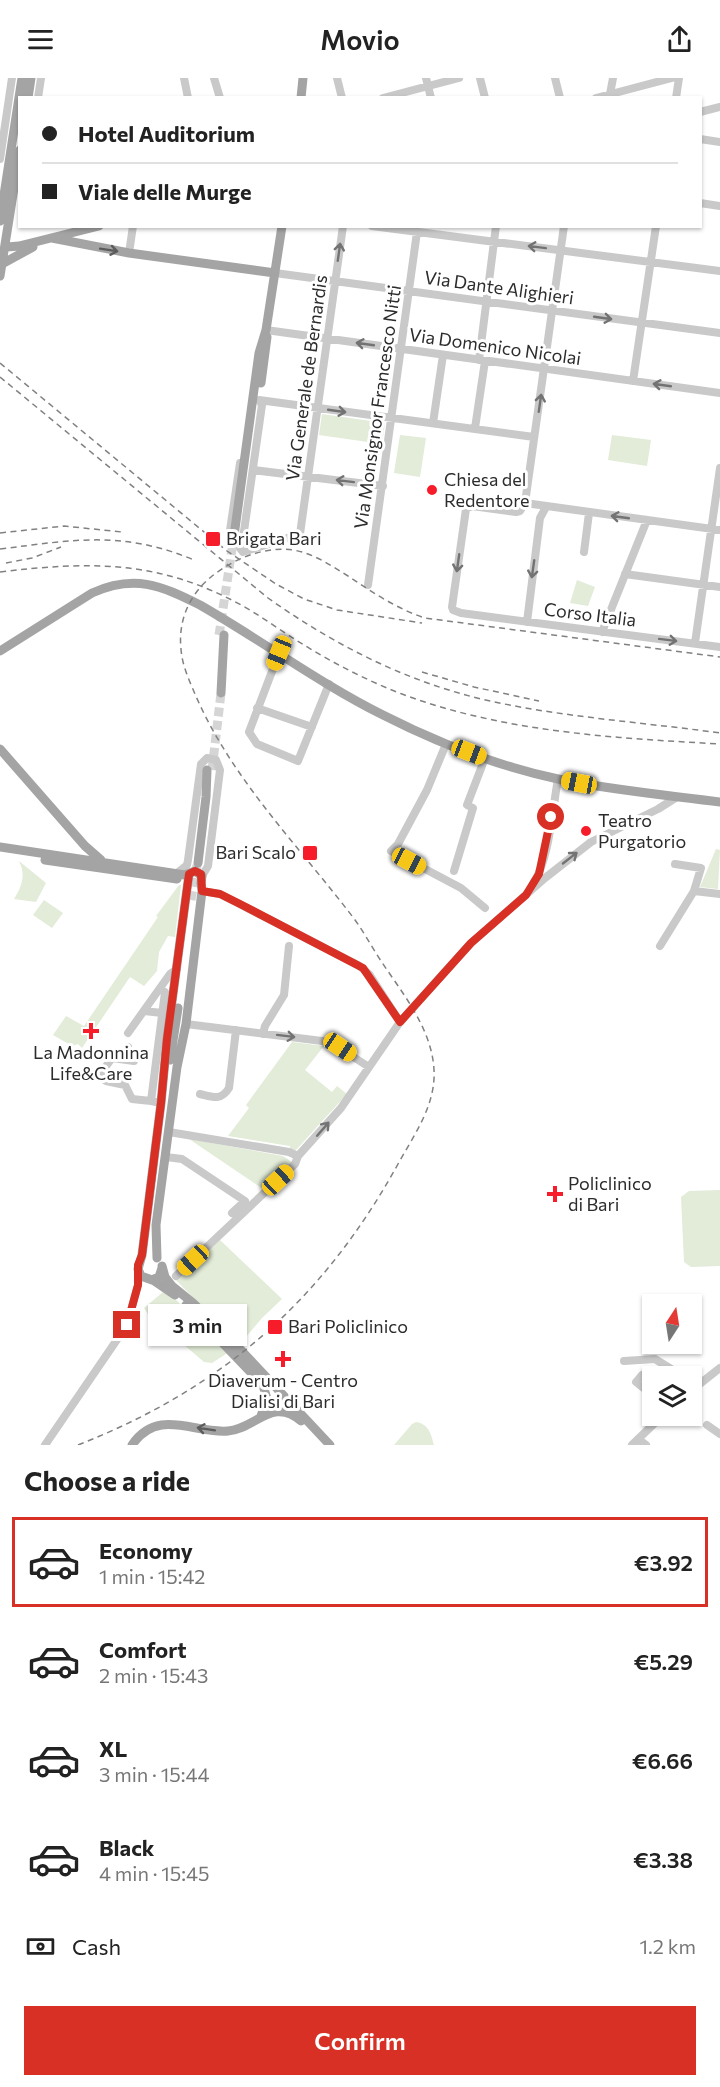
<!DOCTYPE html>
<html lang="en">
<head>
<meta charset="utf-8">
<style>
	:root { --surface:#fff; --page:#f2f2f2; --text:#222; --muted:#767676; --line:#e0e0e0; --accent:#d93025 }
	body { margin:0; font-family:Commissioner,sans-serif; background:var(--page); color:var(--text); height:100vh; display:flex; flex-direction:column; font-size:22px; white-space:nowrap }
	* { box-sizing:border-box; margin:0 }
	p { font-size:20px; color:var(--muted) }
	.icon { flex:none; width:33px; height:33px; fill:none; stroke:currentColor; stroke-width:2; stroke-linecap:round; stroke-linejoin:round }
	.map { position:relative; height:1367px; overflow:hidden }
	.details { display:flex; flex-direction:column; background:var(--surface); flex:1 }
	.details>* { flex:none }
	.banner { position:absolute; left:18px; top:18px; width:684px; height:132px; border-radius:0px; box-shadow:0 2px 4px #0004; display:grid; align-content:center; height:132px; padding:0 24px; background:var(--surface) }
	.needle { width:39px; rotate:12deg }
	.controls { position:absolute; left:642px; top:1216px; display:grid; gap:12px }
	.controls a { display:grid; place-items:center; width:60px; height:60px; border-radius:0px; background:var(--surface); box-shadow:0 2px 4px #0004; font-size:30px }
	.end { position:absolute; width:27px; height:27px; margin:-14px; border:8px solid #d93025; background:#fff; box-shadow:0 0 0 3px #fff }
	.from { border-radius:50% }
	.bubble { position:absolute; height:42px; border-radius:0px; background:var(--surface); box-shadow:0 2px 4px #0004; font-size:20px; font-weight:600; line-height:42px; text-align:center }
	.car { position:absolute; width:18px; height:36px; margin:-18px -9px; border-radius:8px; box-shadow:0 0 4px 2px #0007; background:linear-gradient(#f5c518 24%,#345 0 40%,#f5c518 0 76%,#345 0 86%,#f5c518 0) }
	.banner b { display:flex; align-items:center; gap:21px; height:57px; font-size:22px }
	.banner b+b { border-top:2px solid var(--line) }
	.banner i { width:15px; height:15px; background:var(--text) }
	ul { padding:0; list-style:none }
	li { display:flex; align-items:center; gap:18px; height:90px; margin:0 12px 9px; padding:0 12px; border:3px solid transparent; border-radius:0px }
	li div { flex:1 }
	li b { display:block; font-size:22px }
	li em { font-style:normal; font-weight:600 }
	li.active { border-color:var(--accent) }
	li>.icon { width:54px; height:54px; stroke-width:1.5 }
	h2 { padding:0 24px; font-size:27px; line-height:72px }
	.pay { display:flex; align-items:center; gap:15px; height:66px; padding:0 24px; font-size:22px }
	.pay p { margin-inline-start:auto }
	.cta { display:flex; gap:12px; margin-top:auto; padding:12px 24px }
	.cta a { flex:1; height:69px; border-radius:0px; background:var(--accent); color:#fff; font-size:24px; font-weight:600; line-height:69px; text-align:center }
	header { display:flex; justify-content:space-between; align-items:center; height:78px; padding:0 24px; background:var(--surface); font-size:27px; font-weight:600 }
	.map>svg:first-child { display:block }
	.green { fill:#e2ecd8 }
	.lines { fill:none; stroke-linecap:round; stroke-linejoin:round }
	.major-tunnel { stroke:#d5d5d5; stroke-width:9; stroke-dasharray:9 4.5; stroke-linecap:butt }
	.minor { stroke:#c9c9c9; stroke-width:8 }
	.major { stroke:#a4a4a4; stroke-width:9 }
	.rail { stroke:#818181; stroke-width:1.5; stroke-dasharray:6 4.5; stroke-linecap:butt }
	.oneway { stroke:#737373 }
	.oneway2 { stroke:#5c5c5c }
	.route { stroke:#d93025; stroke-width:8 }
	.poi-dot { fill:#f61c2a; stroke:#fff; stroke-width:2 }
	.labels { text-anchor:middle; stroke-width:6; stroke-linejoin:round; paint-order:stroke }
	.street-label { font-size:18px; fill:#2c2c2c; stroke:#fff }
	.poi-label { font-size:18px; fill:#2c2c2c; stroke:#fff; text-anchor:start }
</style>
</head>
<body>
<header><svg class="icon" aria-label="menu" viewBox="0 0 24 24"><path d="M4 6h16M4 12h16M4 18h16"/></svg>Movio<svg class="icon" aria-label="share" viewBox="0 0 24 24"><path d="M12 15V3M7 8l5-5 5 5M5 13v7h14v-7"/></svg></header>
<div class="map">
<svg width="720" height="1367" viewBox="0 0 720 1367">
	<rect width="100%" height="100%" fill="#fff"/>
	<path class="green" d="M322,336l63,9 -3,21 -63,-9z
		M400,357l26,3 -6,39 -26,-4z
		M612,357l39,5 -4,26 -39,-6z
		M577,502l18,7 -7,19 -18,-3z
		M716,771l4,1 -2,39 -18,-2z
		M19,783l27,22 -10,19 -22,-3c8,-13 12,-24 5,-38z
		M179,807h2l-6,52 -7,-1 -9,16 -2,19 -13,15 -14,-9 -48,71 -4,-4 -6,2 -19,-11 13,-19 18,10 74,-109 -2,-1z
		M44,822l19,13 -11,15 -19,-13z
		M292,964l32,4 -19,24 27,22 5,-6 10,8 -51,56h-6v-4l-62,-10 21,-28 -3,-3z
		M189,1061l94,17 9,6 -29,27z
		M720,1112v76l-29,1 -7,-5 -3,-65 8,-6z
		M220,1162l62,59 -20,19 -23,27 -63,-65z
		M163,1214l8,3 58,57 -17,11 -8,-1 -56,-48 -4,-6z
		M416,1344c13,2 15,12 18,23h-40l18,-21z"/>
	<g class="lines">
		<path class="major-tunnel" d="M219,557l15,-99
			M212,692l9,-77
			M191,822l6,-35"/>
		<path class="minor" d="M184,0l4,20
			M214,0l6,20
			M337,0l5,20
			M426,0l5,20
			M480,0l5,20
			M555,0l5,20
			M610,16l3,-16
			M38,20l3,-20
			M383,20l76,-20
			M596,20l76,-20
			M676,20l3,-20
			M700,34l20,-5
			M700,61l20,3
			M0,81l12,-81
			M700,125l20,3
			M372,148l348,45
			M564,148l-39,277 -5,8 -4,1 -44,-6 -6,3 -14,98 1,3 8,3 259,34
			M129,175l4,-27
			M275,195l445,60
			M266,252l454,63
			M479,282l17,-134
			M633,303l23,-155
			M433,345l10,-68
			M475,350l10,-67
			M240,385l-11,74 1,4 5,3 6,-2 2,-4 19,-133 -3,-5 275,37
			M253,392l130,16
			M525,425l195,27
			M241,464l-1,6 3,4 57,-18 43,-308
			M584,474l5,-39
			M625,496l95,13
			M368,507l49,-353
			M527,544l13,-104 6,-11
			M602,554l45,-112
			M695,565l25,-175
			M279,575l-30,79 8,12 41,17 31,-77
			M257,630l55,19
			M446,666l-19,46 -29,54 -7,7 70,37 24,20
			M454,793l19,-63 -6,-3 18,-47
			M177,795l10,-8 1,-5 13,-96 6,-6 9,2 4,10 -12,96 -6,10
			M533,806c17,-27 19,-73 25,-105
			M202,813l18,3 138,71 11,9 31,48
			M694,813l26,3
			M660,868l34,-55 7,-23 -26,-4
			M160,910l5,4 -14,109 10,2
			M144,933l18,2
			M186,946l144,18 39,25
			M128,955l42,-59 7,-5
			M263,956l2,-8 19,-31 5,-49
			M128,969v8l7,1 -1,5 -22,-3 -8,11 -1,10 3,2 19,4 7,14 19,2
			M200,1016c13,3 21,7 29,-6l7,-58
			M169,1054l120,20 9,4
			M166,1079l16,2 63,42 -13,12
			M176,1198l119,-112 3,-8 43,-48 59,-86 71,-79 74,-65 46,-36 67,-33 19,-12
			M624,1283l31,-2 29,18
			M642,1297l-6,7 16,13
			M692,1312l28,-22
			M707,1347l13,9
			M638,1361l8,6
			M45,1367l82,-120 11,-40 1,-12
			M632,1367l30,-29"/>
		<path class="major" d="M28,20l3,-20
			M301,20l2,-20
			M0,143l22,-143
			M52,160l77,15 146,20
			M7,169l12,-1 80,-20
			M0,187l33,-18
			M0,198l20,-126
			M261,305l6,-46
			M234,458l25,-183 7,-23 16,-104
			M0,573l92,-58c42,-19 68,-8 108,12 61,35 119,78 183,110 55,28 114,51 175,64 53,11 108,16 162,23
			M221,615l3,-58
			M0,671l85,97 16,14
			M0,769l185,28 10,-4 7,5 -1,7 1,8 -16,133 -9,43 -21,158 1,33
			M45,782l132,19
			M198,785l8,-66 1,-27
			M170,982l8,-52
			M162,1188l3,11 7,9 21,17 45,44 92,98
			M162,1190l-3,9 -7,3 -11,-4 -3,-7 4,-14 19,-152 6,-64 22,-165
			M153,1202l22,15
			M186,1227l77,80 4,14 -6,17
			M132,1367c26,-38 62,-11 96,-14 27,-2 45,-35 73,-10"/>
		<path class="rail" d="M0,285l227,188 49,33 28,15 33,11 85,13
			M0,299l268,221c65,46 135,82 213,101 78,18 160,23 239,34
			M0,455l64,-7 58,6
			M0,471c74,-9 122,-19 194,11
			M6,485l26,-5 29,-11
			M0,494c91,-11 160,-12 243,34 21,12 41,27 61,39 31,19 64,36 98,49 101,38 211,44 318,50
			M422,594l52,15 65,14
			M78,1367c145,-57 245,-145 320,-281 16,-29 38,-59 36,-94 -2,-41 -31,-76 -53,-109 -10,-15 -18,-31 -29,-45 -55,-72 -121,-138 -157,-222 -6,-14 -13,-29 -14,-45 -3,-28 8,-54 30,-72 22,-18 53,-31 82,-27 20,3 37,15 55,26 24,16 49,33 77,42l295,39"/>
	</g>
	<defs><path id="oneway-shaft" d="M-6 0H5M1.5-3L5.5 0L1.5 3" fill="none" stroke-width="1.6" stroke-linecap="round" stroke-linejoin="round" transform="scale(1.5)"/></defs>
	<g class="oneway">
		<use href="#oneway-shaft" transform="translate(537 169) rotate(-173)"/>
		<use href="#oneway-shaft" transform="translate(339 174) rotate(-82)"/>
		<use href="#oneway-shaft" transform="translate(603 240) rotate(8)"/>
		<use href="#oneway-shaft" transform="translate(365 266) rotate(-172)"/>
		<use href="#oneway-shaft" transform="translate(662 307) rotate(-172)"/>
		<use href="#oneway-shaft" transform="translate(540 325) rotate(-82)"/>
		<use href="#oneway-shaft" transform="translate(337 333) rotate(8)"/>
		<use href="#oneway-shaft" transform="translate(345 403) rotate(-173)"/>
		<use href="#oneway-shaft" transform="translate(620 439) rotate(-172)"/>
		<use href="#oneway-shaft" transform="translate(458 485) rotate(98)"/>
		<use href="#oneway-shaft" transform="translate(533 491) rotate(98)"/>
		<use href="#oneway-shaft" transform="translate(668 562) rotate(7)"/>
		<use href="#oneway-shaft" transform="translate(570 780) rotate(-38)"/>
		<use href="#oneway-shaft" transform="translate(286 958) rotate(7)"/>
		<use href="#oneway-shaft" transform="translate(323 1051) rotate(-49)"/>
	</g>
	<g class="oneway2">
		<use href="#oneway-shaft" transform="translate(109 172) rotate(9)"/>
		<use href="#oneway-shaft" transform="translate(206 1351) rotate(-171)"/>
	</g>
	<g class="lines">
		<path class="route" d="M127,1247l11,-40v-20l4,-10 19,-152 6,-64 22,-165 6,-3 6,3 1,17 18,3 20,10 123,64 37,54 71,-79 55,-48 13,-21 12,-57"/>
	</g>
	<g class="poi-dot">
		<circle cx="432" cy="412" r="6"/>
		<rect x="205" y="453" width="16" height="16" rx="3"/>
		<circle cx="586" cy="753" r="6"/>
		<rect x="302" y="767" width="16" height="16" rx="3"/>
		<path d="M88 944h6v6h6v6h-6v6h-6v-6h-6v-6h6z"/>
		<path d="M552 1107h6v6h6v6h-6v6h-6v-6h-6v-6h6z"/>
		<rect x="267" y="1241" width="16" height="16" rx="3"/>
		<path d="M280 1272h6v6h6v6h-6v6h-6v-6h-6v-6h6z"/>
	</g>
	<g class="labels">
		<g class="street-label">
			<text transform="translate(499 210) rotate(8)" y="6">Via Dante Alighieri</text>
			<text transform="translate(495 269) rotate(8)" y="6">Via Domenico Nicolai</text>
			<text transform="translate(307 300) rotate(-82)" y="6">Via Generale de Bernardis</text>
			<text transform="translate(378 329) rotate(-82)" y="6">Via Monsignor Francesco Nitti</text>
			<text transform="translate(590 537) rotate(7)" y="6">Corso Italia</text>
		</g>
		<g class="poi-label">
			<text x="444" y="408">Chiesa del<tspan x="444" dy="21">Redentore</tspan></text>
			<text x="226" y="467">Brigata Bari</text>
			<text x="598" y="749">Teatro<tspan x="598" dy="21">Purgatorio</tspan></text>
			<text x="296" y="781" text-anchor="end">Bari Scalo</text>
			<text x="91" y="981" text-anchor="middle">La Madonnina<tspan x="91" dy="21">Life&amp;Care</tspan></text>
			<text x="568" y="1112">Policlinico<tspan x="568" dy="21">di Bari</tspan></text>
			<text x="288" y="1255">Bari Policlinico</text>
			<text x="283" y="1309" text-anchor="middle">Diaverum - Centro<tspan x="283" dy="21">Dialisi di Bari</tspan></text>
		</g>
	</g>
</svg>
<div class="controls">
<a><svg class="needle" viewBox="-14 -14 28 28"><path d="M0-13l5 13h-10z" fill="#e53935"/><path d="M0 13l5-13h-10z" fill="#767676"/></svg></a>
<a><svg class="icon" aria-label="layers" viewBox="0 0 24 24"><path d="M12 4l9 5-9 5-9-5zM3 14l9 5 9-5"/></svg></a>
</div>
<i class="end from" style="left:551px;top:739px"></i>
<i class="end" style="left:127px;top:1247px"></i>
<div class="bubble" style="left:148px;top:1226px;width:99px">3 min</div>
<i class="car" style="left:279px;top:575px;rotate:202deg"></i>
<i class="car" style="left:469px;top:674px;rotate:111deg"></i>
<i class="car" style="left:579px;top:705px;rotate:281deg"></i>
<i class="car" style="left:409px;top:783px;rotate:118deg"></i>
<i class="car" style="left:340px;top:969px;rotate:124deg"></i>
<i class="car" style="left:278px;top:1102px;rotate:47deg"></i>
<i class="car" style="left:193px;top:1182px;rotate:227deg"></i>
<div class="banner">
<b><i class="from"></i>Hotel Auditorium</b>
<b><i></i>Viale delle Murge</b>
</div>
</div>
<section class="details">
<h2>Choose a ride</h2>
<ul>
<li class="active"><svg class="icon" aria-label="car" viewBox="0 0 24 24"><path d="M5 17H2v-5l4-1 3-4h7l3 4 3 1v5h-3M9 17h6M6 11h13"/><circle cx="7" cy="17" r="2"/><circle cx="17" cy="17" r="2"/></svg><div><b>Economy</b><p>1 min · 15:42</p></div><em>€3.92</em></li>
<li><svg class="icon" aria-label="car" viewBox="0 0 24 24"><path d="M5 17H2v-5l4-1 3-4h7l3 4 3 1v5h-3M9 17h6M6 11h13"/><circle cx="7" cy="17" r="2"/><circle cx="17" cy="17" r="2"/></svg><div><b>Comfort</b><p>2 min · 15:43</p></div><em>€5.29</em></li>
<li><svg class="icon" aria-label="car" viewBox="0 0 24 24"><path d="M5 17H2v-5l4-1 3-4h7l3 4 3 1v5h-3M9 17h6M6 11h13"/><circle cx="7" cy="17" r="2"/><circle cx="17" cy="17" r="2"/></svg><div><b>XL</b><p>3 min · 15:44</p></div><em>€6.66</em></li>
<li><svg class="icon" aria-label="car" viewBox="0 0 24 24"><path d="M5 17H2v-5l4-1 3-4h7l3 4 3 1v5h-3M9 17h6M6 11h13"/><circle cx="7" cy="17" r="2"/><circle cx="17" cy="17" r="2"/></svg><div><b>Black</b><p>4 min · 15:45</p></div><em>€3.38</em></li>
</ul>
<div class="pay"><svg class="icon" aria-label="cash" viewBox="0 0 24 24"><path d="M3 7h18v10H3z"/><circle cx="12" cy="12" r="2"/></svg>Cash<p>1.2 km</p></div>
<div class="cta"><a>Confirm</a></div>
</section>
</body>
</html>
